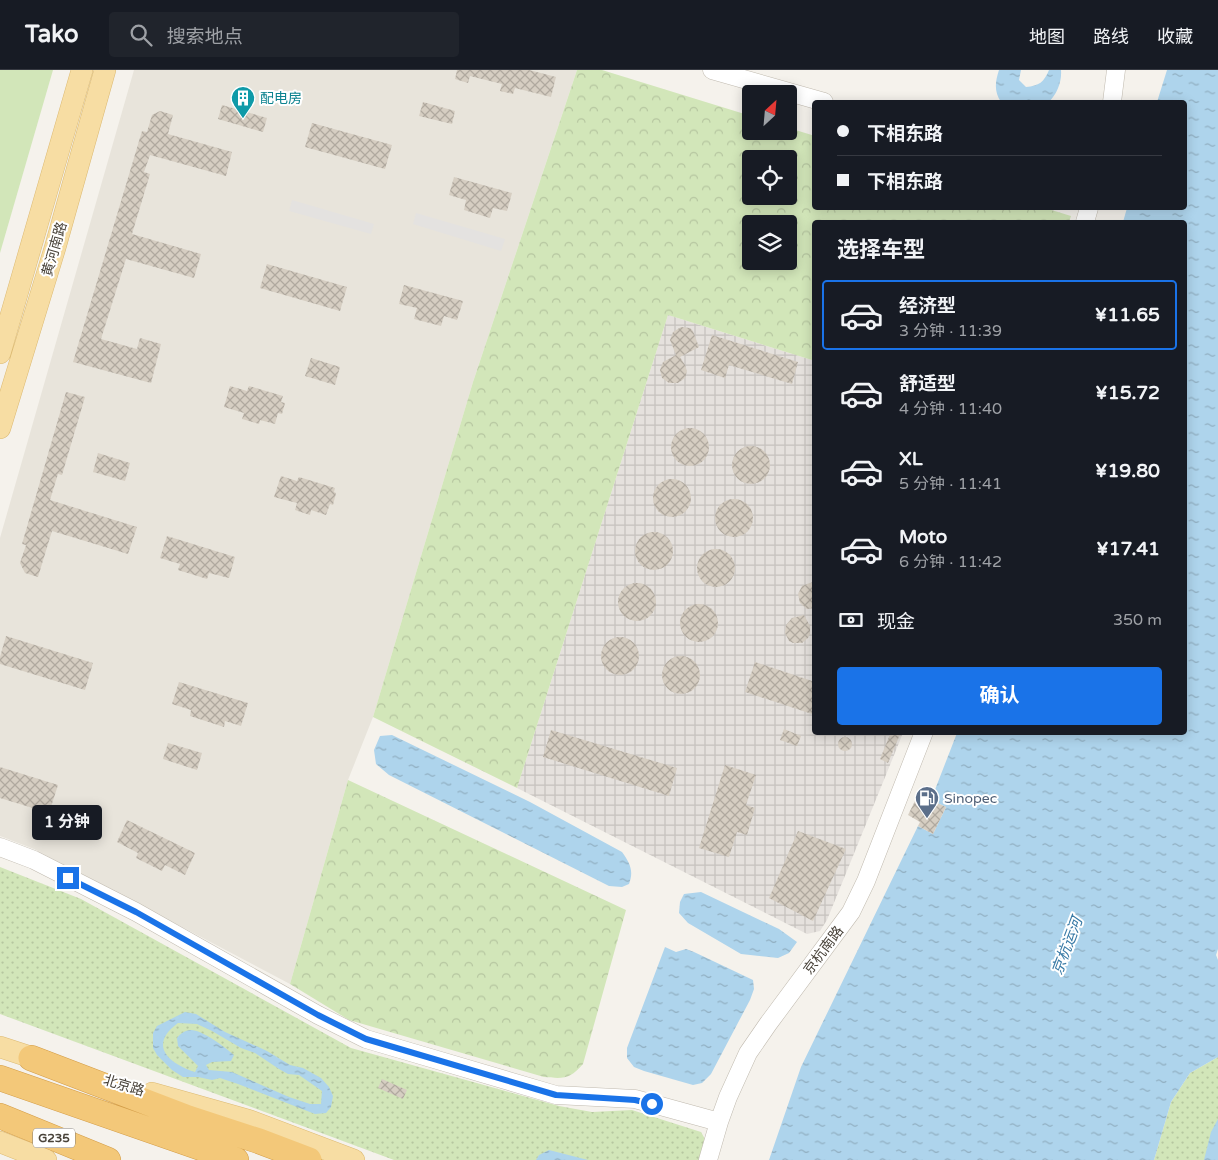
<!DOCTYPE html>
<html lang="zh">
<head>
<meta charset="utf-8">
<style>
	:root { --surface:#171b24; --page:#20242c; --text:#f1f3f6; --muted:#9ea1a6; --line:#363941; --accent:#1a73e8 }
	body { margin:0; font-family:"Varela Round","Noto Sans SC",sans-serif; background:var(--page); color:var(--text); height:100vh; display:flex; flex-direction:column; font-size:19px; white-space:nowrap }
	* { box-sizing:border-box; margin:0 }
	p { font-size:16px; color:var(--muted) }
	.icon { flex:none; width:28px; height:28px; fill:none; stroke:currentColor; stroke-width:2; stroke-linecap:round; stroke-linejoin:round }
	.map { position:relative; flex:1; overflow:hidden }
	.sheet { position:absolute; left:812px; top:150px; width:375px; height:515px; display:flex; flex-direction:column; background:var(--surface); border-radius:5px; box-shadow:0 2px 12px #0003 }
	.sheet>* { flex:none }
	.top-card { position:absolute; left:812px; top:30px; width:375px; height:110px; border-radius:5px; box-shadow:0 2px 12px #0003; display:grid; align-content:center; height:110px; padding:0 25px; background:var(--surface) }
	.needle { width:32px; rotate:26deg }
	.fabs { position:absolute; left:742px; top:15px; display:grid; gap:10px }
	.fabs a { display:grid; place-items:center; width:55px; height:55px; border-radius:5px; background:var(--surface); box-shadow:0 2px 12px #0003; font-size:25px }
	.end { position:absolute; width:22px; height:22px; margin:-11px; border:6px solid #1a73e8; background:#fff; box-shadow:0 0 0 2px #fff }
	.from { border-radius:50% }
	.bubble { position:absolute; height:35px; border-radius:5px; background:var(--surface); box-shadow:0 2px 12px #0003; font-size:16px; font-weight:700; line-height:35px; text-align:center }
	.top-card b { display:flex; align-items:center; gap:18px; height:48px; font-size:19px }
	.top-card b+b { border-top:1px solid var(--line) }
	.top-card i { width:12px; height:12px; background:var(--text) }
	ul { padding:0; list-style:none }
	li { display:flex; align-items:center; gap:15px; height:70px; margin:0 10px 8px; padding:0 15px; border:2px solid transparent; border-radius:5px }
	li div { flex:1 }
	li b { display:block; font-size:19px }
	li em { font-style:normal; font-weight:700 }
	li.selected { border-color:var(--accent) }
	li>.icon { width:45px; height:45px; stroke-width:1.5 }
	h2 { padding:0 25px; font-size:22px; line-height:60px }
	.pay { display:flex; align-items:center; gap:12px; height:55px; padding:0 25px; font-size:19px }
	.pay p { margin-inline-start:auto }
	.button { display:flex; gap:10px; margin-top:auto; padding:10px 25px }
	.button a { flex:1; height:58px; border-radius:5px; background:var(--accent); color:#fff; font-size:20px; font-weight:700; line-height:58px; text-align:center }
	header { display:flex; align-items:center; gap:30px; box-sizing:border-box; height:70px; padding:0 25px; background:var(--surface); border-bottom:1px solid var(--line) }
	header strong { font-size:24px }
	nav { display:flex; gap:28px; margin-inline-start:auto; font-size:18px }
	.search { width:350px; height:45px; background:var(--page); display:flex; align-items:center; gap:12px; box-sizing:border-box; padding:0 18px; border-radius:5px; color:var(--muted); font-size:19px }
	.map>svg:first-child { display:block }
	.residential { fill:#e8e4db }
	.industrial { fill:url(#industrial-grid) }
	.green { fill:#d2e6b9 }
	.forest { fill:url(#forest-crowns); fill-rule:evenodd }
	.park { fill:url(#park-dots) }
	.parking { fill:#e4e2e0 }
	.water { fill:url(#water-ripples); fill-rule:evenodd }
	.building { fill:url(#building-cross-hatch) }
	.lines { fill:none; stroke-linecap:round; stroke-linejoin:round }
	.minor-casing { stroke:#c0baaf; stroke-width:19 }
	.major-casing { stroke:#dcba73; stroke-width:22 }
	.highway-casing { stroke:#d39d48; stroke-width:26 }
	.minor { stroke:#fff; stroke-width:18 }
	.major { stroke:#f7dda3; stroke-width:21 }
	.highway { stroke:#f3c879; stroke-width:25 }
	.route { stroke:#1a73e8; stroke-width:6 }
	.labels { text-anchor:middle; stroke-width:4; stroke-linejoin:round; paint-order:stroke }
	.shield { fill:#fff; stroke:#807b75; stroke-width:1 }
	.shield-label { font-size:12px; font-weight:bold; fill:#49433a }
	.culture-label { font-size:14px; fill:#0d838f; stroke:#fff; text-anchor:start }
	.street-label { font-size:14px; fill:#49433a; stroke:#fff }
	.service-label { font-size:14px; fill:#4e5e75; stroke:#fff; text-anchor:start }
	.water-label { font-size:15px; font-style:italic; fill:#387aa6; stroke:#fff }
</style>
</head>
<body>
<header>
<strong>Tako</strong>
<div class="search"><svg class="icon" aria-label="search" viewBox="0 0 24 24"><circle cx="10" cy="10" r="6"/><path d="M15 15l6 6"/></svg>搜索地点</div>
<nav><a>地图</a><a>路线</a><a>收藏</a></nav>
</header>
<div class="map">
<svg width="1218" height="1090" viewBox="0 0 1218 1090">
	<defs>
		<pattern id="industrial-grid" width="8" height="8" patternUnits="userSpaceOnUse" patternTransform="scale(1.25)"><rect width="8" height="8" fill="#e5e1dd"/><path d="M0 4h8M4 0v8" fill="none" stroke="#c6c2be"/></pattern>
		<pattern id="forest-crowns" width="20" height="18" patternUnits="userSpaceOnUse" patternTransform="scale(1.25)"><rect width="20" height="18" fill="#d2e6b9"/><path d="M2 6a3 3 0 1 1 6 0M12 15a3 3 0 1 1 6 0" fill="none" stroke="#b6c6a0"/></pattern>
		<pattern id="park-dots" width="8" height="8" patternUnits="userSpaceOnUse" patternTransform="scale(1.25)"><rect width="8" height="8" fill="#d2e6b9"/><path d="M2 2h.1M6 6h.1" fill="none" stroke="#b6c6a0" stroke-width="1.8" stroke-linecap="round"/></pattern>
		<pattern id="water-ripples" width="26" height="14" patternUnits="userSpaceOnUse" patternTransform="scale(1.25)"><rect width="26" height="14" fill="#aed4ec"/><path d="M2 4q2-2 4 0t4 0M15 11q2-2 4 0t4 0" fill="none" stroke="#90aec0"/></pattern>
		<pattern id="building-cross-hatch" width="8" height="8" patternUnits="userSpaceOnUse" patternTransform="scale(1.25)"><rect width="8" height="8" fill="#d6cec2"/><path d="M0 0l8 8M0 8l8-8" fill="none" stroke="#b0a99f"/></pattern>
	</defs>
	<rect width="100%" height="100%" fill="#f5f2ec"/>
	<path class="residential" d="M134,0h443l-104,312 -100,335 -25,63 -58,204 -256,-135 -34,-13v-298z"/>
	<path class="industrial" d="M668,245l147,46v371l88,1 -76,187 -7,11 -13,3 -290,-146z"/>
	<path class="green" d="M0,0h53l-53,183z"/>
	<path class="forest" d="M577,0h25l149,46v15h38v-3l26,8v72h230l26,8 -2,6h-254v139l-147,-46 -151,473 -144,-71 100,-335zM751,89h38v37h-38zM751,154h38v37h-38z
		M348,710l278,130 -43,154c-13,15 -19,15 -39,13l-195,-57 -59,-36z"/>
	<path class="park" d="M0,797l81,32 270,149 208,58 33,6 40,-2 69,22 4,7 -5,21h-306l-394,-146z
		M1218,987v103h-64l17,-58 19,-29z"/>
	<path class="parking" d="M292,130l82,24 -3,10 -82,-23z
		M416,143l89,26 -4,12 -88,-27z"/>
	<path class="water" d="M999,0h22l-2,10 7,7c13,-1 18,-5 23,-17h12c1,12 -4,24 -12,32h-48c-7,-10 -6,-20 -2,-32z
		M1167,0h51v879l-2,6 2,5v97l-28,16 -19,29 -17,58h-385l32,-93 117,-241 15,8 13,-27 -15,-7 26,-67 228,-1v-510h-62l4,-14h58v-106h-28z
		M392,665l138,67 92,50c8,11 12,19 7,32l-7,3 -13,-1 -220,-111 -13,-11 -2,-14 6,-14z
		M701,822l78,37 18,13 -8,11 -11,5 -37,-4 -53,-31 -9,-10 1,-11 4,-8z
		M665,877l11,5 10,-3 8,3 59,28 1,9 -4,11 -39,74 -9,9 -9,2 -49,-14 -10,-4 -7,-9v-10z
		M185,942l11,2 29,18 42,19 23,14 13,3 18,10 8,9 4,9 -2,11 -5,6 -11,1 -77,-30 -18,-6 -8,2 -14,-3h-15l-11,-7 -15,-15 -4,-7v-15l4,-7zM178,953l19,1 15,7 29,17 14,5 24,16 9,5 11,1 23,16 -1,13h-11l-21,-7 -57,-25 -23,-2 -3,-5 6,-3 19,-1 3,-6c-9,-8 -32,-25 -43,-25 -6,0 -11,4 -14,8l1,8 20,20 -3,6c-27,-9 -47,-27 -17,-49z
		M1218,1049v41h-14l7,-28z
		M549,1080l39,10h-52l3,-5z"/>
	<path class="building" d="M457,0h72l27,7 -5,20 -36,-9 -2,6 -13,-3 2,-7 -32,-8 -2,7 -13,-4z
		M423,32l32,9 -3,13 -33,-8z
		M222,35l45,13 -4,14 -45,-13z
		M160,41l13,4 -5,19 64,18 -6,24 -76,-21 -6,17 6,2 -18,60 69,20 -7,24 -68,-19 -25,80 36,10 3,-11 21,6 -10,39 -78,-21 69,-231 5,1 5,-17z
		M312,53l80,22 -7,24 -80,-22z
		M454,107l58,16 -5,18 -14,-3 -3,10 -26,-8 2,-10 -17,-5z
		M267,194l80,23 -7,24 -80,-23z
		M404,215l59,16 -6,19 -13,-4 -3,10 -27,-7 3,-11 -18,-4z
		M681,257l9,1 3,3 6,16 -19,10 5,8 2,6 -2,7 -7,5h-9l-7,-5 -2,-8 3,-8 13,-7 -6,-15 3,-8z
		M712,265l86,27 -6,22 -63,-19 -4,13 -24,-8z
		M311,288l29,9 -5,18 -30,-9z
		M230,316l17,5 2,-5 34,10 -2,6 4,1 -3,11 -4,-1 -3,11 -15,-4 -1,4 -17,-5 2,-6 -20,-6z
		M66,322l19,5 -23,78 -4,-1 -8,26 87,27 -9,27 -76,-23 -14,46 -13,-4 -5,-10 6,-18 -4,-1z
		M671 377a19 19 0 1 1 38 0a19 19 0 1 1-38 0Z
		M732 395a19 19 0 1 1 38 0a19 19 0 1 1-38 0Z
		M98,383l32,10 -5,18 -32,-9z
		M281,406l16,5 2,-4 36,11 -1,4 2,1 -3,12 -3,-1 -4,11 -15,-5 -1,5 -15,-5 2,-7 -23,-6z
		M653 428a19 19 0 1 1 38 0a19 19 0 1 1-38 0Z
		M715 448a19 19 0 1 1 38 0a19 19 0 1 1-38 0Z
		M635 481a19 19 0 1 1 38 0a19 19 0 1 1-38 0Z
		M167,466l68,21 -6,21 -20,-5 -2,6 -29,-9 2,-6 -20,-6z
		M697 498a19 19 0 1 1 38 0a19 19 0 1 1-38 0Z
		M815,511v27l-8,1 -7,-6 -2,-9 4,-8z
		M618 532a19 19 0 1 1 38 0a19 19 0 1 1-38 0Z
		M680 553a19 19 0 1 1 38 0a19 19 0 1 1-38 0Z
		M804,545l6,11v8l-2,4 -6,5h-9l-4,-2 -4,-8 1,-8 6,-7z
		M6,566l87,27 -8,27 -85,-26v-7z
		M601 586a19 19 0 1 1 38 0a19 19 0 1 1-38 0Z
		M662 605a19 19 0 1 1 38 0a19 19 0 1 1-38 0Z
		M755,592l60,20v33l-70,-23z
		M179,612l69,21 -7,23 -16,-5 -1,6 -34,-11 1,-6 -19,-6z
		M784,659l17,7 -4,10 -17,-6z
		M551,660l126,38 -8,28 -126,-39z
		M891,662h10l-13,31 -8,-4z
		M838 674a7 7 0 1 1 14 0a7 7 0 1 1-14 0Z
		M168,673l34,10 -5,17 -34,-11z
		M725,695l31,10 -10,30 9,3 -8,27 -10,-3 -8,25 -30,-9z
		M0,697l58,18 -9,28 -49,-15z
		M916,729l12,6 3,-5 15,7 -13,27 -15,-8 2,-4 -12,-7z
		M127,750l68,33 -10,22 -20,-10 -3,6 -26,-13 2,-5 -21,-11z
		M798,761l48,18 -33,72 -44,-23z
		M382,1009l25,11 -4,9 -25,-11z"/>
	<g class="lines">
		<g class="minor-casing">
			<path id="minor" d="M712,0l112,32
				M1112,32l4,-32
				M1085,152l4,-14
				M0,777l34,13 102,52 182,103 48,24 190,56 79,4 84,23
				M708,1090l11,-38 9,-25 20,-44 20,-29 83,-112 15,-31 58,-149"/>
		</g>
		<g class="major-casing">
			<path id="major" d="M0,283l82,-283
				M0,358l55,-180 50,-178
				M0,977l46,15
				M152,1023l96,27 106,40
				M0,1072l46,18"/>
		</g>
		<g class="highway-casing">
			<path id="highway" d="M31,988l157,60 71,23 50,19
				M0,1008l236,82
				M0,1046l108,44"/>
		</g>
		<use href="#minor" class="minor"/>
		<use href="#major" class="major"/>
		<use href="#highway" class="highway"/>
	</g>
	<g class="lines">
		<path class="route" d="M68,808l68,34 182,103 48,24 190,56 79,5 17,4"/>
	</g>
	<defs>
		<g id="building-pin" transform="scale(1.25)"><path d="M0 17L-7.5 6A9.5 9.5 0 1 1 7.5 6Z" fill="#0f9aa8" stroke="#fff"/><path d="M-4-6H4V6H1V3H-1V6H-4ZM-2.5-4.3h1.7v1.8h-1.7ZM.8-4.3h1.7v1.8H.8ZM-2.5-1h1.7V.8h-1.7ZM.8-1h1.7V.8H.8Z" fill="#fff"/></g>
		<g id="fuel-pin" transform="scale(1.25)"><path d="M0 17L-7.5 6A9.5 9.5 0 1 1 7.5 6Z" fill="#5c6f8a" stroke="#fff"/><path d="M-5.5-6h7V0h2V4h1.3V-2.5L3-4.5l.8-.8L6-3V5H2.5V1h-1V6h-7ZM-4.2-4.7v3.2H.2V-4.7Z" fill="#fff"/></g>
	</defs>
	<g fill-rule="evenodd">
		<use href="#building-pin" x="243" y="28"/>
		<use href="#fuel-pin" x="927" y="728"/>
	</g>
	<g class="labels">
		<rect class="shield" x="33" y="1058.5" width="42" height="19" rx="4"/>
		<g class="shield-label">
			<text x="54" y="1072">G235</text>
		</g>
		<g class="culture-label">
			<text x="260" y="33">配电房</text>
		</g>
		<g class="street-label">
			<text transform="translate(54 179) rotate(-74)" y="5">黄河南路</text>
			<text transform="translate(823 880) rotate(-53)" y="5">京杭南路</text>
			<text transform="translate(124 1015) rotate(17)" y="5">北京路</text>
		</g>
		<g class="service-label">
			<text x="944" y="733">Sinopec</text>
		</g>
		<g class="water-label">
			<text transform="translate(1067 876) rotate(-69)" y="5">京杭运河</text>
		</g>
	</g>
</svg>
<div class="fabs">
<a><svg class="needle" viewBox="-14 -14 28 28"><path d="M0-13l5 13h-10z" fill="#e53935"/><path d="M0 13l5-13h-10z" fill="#9ea1a6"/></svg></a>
<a><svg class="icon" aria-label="locate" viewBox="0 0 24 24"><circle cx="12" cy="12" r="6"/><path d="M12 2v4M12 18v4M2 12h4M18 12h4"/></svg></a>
<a><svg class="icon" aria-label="layers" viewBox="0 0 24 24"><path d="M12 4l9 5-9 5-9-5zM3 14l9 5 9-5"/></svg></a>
</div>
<i class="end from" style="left:652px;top:1034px"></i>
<i class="end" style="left:68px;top:808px"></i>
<div class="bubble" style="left:32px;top:735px;width:70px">1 分钟</div>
<div class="top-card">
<b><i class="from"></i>下相东路</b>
<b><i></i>下相东路</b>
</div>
<section class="sheet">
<h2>选择车型</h2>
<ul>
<li class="selected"><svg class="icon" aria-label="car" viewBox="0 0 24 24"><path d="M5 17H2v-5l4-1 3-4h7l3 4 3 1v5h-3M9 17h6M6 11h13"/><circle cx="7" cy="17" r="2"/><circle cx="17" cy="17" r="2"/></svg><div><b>经济型</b><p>3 分钟 · 11:39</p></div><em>¥11.65</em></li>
<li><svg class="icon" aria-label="car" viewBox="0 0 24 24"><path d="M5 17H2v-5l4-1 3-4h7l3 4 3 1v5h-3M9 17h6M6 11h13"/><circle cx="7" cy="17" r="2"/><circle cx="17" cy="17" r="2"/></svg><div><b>舒适型</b><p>4 分钟 · 11:40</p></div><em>¥15.72</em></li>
<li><svg class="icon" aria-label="car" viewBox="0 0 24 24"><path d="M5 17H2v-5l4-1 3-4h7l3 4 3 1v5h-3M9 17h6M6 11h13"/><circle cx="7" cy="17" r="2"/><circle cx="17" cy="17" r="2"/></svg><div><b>XL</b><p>5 分钟 · 11:41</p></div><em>¥19.80</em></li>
<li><svg class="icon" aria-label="car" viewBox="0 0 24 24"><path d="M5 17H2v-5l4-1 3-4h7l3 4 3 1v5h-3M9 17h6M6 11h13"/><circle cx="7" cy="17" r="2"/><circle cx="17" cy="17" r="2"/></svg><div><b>Moto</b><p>6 分钟 · 11:42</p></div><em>¥17.41</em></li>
</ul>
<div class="pay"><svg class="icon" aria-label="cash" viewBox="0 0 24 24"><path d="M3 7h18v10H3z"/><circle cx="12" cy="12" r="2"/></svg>现金<p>350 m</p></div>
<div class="button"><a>确认</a></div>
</section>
</div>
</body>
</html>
